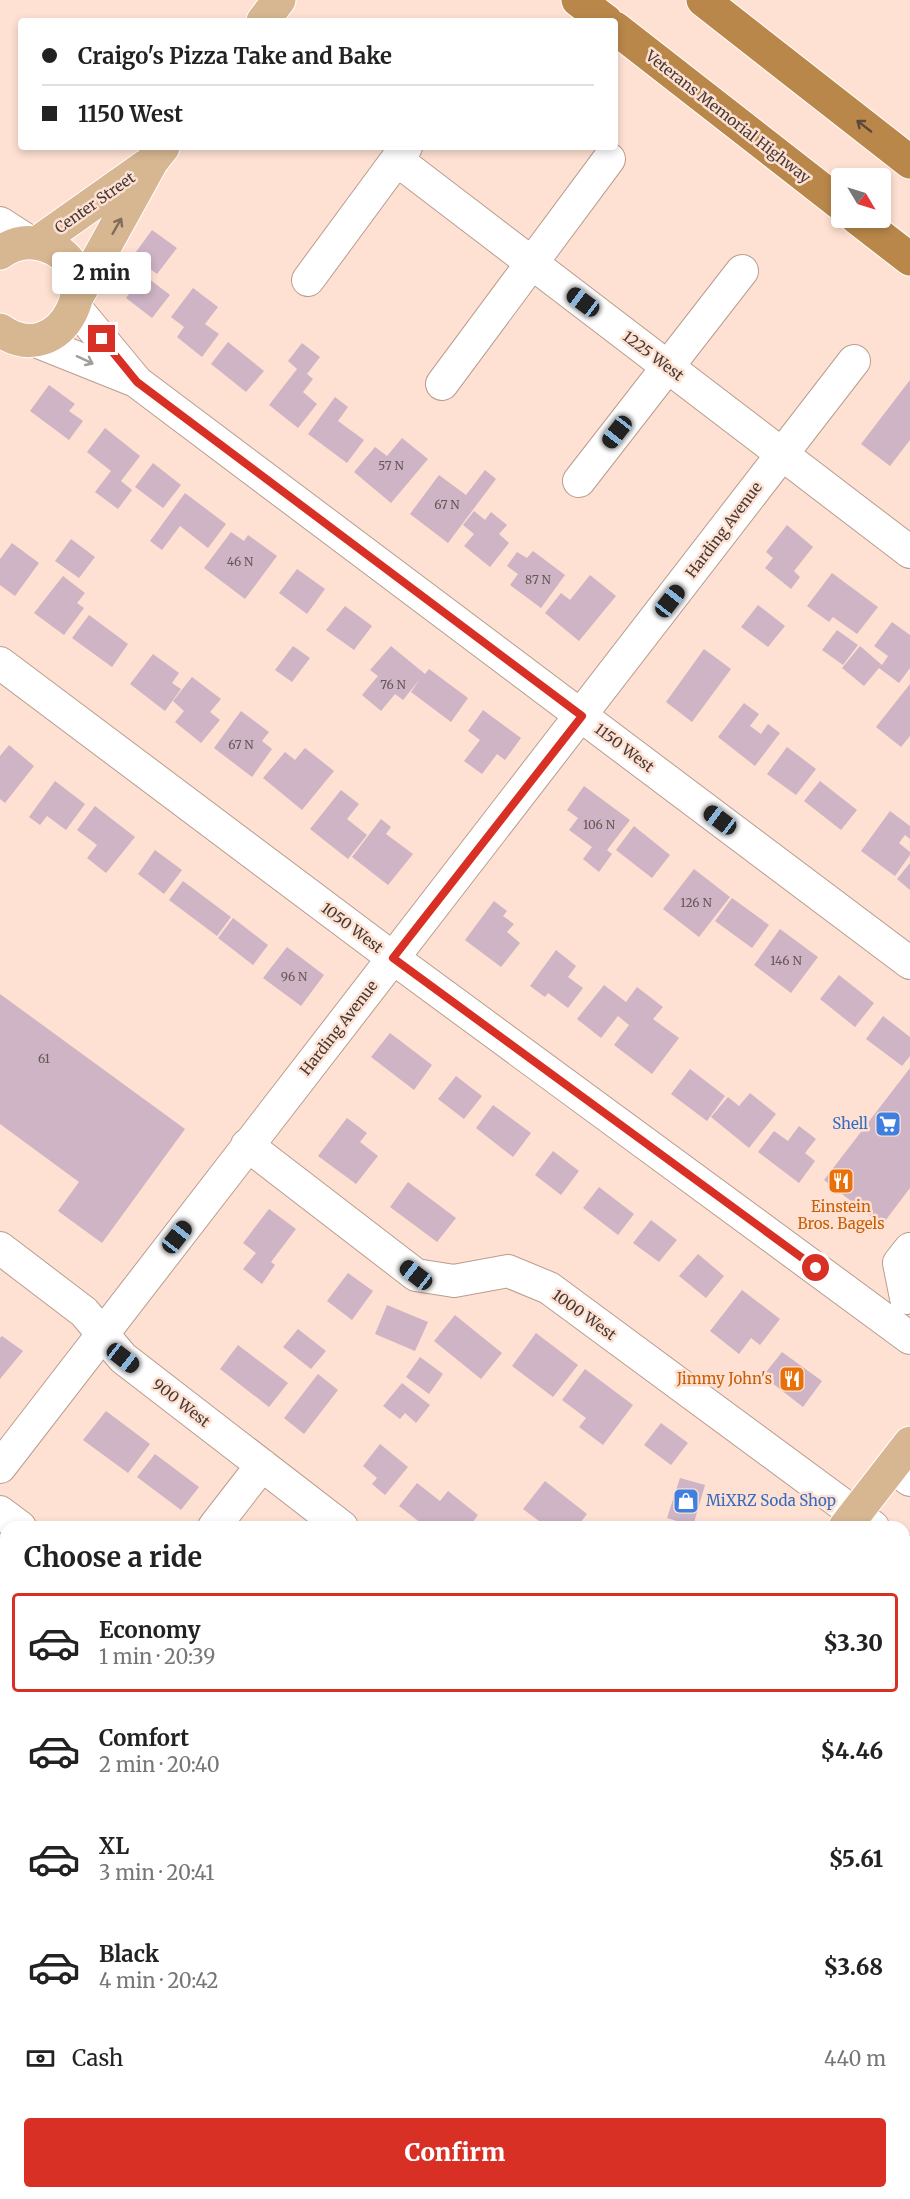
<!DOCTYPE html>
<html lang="en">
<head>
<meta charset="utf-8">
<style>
	:root { --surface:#fff; --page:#f2f2f2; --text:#222; --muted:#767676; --line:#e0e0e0; --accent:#d93025 }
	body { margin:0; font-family:Merriweather,serif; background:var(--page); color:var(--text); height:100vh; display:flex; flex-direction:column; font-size:22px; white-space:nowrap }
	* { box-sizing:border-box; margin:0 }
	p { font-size:20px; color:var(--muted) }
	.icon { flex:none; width:33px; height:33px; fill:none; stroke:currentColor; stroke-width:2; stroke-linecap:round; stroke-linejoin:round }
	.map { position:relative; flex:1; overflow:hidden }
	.panel { position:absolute; left:0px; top:1521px; width:910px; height:678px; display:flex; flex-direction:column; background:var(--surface); border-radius:18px 18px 0 0; box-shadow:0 3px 9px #0003 }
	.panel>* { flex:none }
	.top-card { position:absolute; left:18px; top:18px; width:600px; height:132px; border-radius:6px; box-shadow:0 3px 9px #0003; display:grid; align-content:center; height:132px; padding:0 24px; background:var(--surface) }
	.needle { width:39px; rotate:128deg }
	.buttons { position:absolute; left:831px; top:168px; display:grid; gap:12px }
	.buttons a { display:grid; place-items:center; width:60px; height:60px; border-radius:6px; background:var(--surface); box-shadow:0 3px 9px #0003; font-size:30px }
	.end { position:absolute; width:27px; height:27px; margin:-14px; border:8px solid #d93025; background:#fff; box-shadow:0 0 0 3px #fff }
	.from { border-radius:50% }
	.bubble { position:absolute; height:42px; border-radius:6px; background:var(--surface); box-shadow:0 3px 9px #0003; font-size:20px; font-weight:800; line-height:42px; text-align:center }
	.car { position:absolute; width:18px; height:36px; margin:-18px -9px; border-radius:8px; box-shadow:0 0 4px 2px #0007; background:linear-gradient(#222 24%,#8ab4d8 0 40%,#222 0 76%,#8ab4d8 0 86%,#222 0) }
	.top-card b { display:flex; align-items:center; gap:21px; height:57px; font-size:22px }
	.top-card b+b { border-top:2px solid var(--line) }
	.top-card i { width:15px; height:15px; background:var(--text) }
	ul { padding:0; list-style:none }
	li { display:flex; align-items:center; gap:18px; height:99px; margin:0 12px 9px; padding:0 12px; border:3px solid transparent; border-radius:6px }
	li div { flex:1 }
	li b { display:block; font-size:22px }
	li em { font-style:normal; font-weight:800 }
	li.active { border-color:var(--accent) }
	li>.icon { width:54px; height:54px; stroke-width:1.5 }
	h2 { padding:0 24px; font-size:27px; line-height:72px }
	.pay { display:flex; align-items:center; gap:15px; height:66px; padding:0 24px; font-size:22px }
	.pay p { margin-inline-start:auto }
	.button { display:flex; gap:12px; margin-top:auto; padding:12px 24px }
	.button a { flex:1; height:69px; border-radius:6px; background:var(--accent); color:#fff; font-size:24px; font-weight:800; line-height:69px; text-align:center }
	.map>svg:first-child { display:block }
	.building { fill:#ceb4c5 }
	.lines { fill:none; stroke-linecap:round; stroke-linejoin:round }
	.minor-casing { stroke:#b89d8f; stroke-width:34 }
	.major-casing { stroke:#fff; stroke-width:35 }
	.highway-casing { stroke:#fff; stroke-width:35 }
	.minor { stroke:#fff; stroke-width:32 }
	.major { stroke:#d6b792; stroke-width:33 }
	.highway { stroke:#ba874a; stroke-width:33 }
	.oneway { stroke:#5c4938 }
	.oneway2 { stroke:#7f6c5a }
	.oneway3 { stroke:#a29c9a }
	.route { stroke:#d93025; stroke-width:8 }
	.labels { text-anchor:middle; stroke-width:5; stroke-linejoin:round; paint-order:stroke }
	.number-label { font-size:12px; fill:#675858 }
	.street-label { font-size:15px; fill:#453a34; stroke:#fee1d2 }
	.shop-label { font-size:15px; fill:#366cbe; stroke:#fee1d2; text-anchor:end }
	.food-label { font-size:15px; fill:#c56008; stroke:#fee1d2 }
</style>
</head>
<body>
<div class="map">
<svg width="910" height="2199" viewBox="0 0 910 2199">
	<rect width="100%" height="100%" fill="#fee1d2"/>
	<path class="building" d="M152,230l25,18 -20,26 -24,-18z
		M144,275l26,20 -18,23 -26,-20z
		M193,288l25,19 -13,17 14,10 -17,23 -25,-20 7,-10 -13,-10z
		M228,342l36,29 -18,21 -35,-28z
		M302,343l18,14 -13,17 6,5 -10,13 14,12 -19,24 -29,-23 28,-36 -9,-8z
		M910,380v60l-20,26 -29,-22z
		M49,385l26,19 -6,7 14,10 -14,19 -39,-29z
		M335,397l13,10 -10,14 26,19 -17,23 -39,-29z
		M105,428l35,28 -19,25 11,9 -14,19 -23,-17 16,-21 -24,-19z
		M402,438l26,21 -37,44 -37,-31 21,-25 12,9z
		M153,463l28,22 -18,23 -28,-21z
		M485,470l11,9 -48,64 -38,-29 29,-39 27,20z
		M185,493l41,31 -18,24 -28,-22 -18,24 -12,-9z
		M474,511l11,9 6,-8 16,13 -8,9 10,9 -19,24 -26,-21 10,-12 -11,-9z
		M787,525l26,22 -19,24 6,6 -9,12 -26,-21 8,-10 -7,-6z
		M231,532l13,9 4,-6 29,21 -32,43 -41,-31z
		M71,539l24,18 -16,21 -24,-17z
		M12,543l27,20 -24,33 -15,-11v-26z
		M533,551l32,24 -24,33 -31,-23 8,-11 -11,-8 10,-14 10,6z
		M297,569l28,20 -18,25 -28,-21z
		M832,573l46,34 -21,27 -24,-17 -4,5 -22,-16z
		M590,575l26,21 -37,45 -34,-28 16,-20 9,7z
		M63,576l22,17 -8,10 7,5 -20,27 -30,-22z
		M758,605l27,21 -17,21 -27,-20z
		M345,606l27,20 -18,24 -28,-20z
		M89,615l39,29 -16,23 -40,-29z
		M892,622l18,13v33l-11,15 -20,-15 -15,18 -22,-18 18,-22 22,19 6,-9 -14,-10z
		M837,630l21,15 -15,20 -21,-15z
		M293,646l17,12 -18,24 -17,-12z
		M391,646l34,28 4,-5 39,29 -17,24 -40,-30 9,-13 -17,21 -8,-6 -14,17 -19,-16 16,-19 -8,-6z
		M704,649l27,20 -39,53 -26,-20z
		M153,654l26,19 -7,10 9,6 -16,22 -35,-27z
		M192,677l29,22 -11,13 10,8 -19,23 -26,-21 9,-11 -11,-10z
		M910,684v52l-9,11 -25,-20z
		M744,703l15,11 -9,12 11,8 7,-10 12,9 -25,33 -37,-29z
		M483,710l38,28 -16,22 -8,-6 -15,20 -18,-13 16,-21 -12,-9z
		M241,711l28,21 -7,9 10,8 -20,28 -38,-29z
		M9,745l25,21 -29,37 -5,-4v-43z
		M787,747l29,22 -20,26 -29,-21z
		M305,748l29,23 -32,39 -39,-32 22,-26 10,8z
		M55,781l30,23 -19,26 -19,-14 -7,9 -11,-8z
		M820,781l37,29 -16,20 -37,-29z
		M584,786l46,34 -23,30 5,4 -13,18 -16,-13 9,-12 -23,-17 9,-12 -11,-8z
		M341,790l18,14 -12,15 20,16 -19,24 -38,-30z
		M95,806l40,31 -29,36 -19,-15 10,-13 -20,-15z
		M890,811l20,15v13l-5,-4 -6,8 11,9v3l-15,21 -34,-25z
		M381,819l10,8 -5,7 27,20 -25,31 -36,-28z
		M634,826l36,29 -18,23 -36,-28z
		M155,850l27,20 -18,24 -26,-20z
		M910,863v27l-13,-11z
		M694,869l36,28 -31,40 -36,-28z
		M183,881l48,36 -14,19 -48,-36z
		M732,898l37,27 -17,23 -37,-27z
		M494,901l13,10 -4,5 11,8 -7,8 13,11 -19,24 -36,-27z
		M233,918l35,27 -15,20 -35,-27z
		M780,929l38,28 -27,36 -37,-28z
		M287,947l37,28 -23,31 -38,-28z
		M556,950l20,16 -8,11 15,11 -15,20 -20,-15 -3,4 -15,-11z
		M839,975l35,28 -19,24 -35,-28z
		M604,985l22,17 11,-15 26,20 -10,12 26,19 -27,36 -38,-29 15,-20 -11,-9 -17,22 -24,-19z
		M0,994l185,135 -83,114 -44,-32 21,-29 -79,-58z
		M883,1016l27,21v19l-8,10 -36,-27z
		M390,1033l42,32 -18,25 -43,-33z
		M910,1068v120l-28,37 -58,-45z
		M690,1069l35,27 -18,25 -36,-27z
		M456,1076l26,20 -18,23 -26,-20z
		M750,1093l26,21 -27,34 -38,-31 17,-20 11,9z
		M493,1105l38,28 -18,24 -37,-29z
		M347,1118l20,15 -7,9 18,14 -22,28 -38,-28z
		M799,1126l17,13 -11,14 10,8 -16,22 -41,-31 16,-21 14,10z
		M553,1151l26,20 -18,24 -26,-20z
		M408,1182l48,36 -19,24 -47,-35z
		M599,1187l35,27 -16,21 -35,-27z
		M269,1209l27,20 -25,33 4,3 -13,19 -19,-15 13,-16 -13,-10z
		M651,1220l26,20 -18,22 -26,-19z
		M698,1254l26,22 -18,22 -27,-22z
		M348,1273l25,18 -21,29 -25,-19z
		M742,1290l38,29 -20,26 -9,-7 -12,16 -29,-23z
		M387,1305l41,17 -13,29 -40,-17z
		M455,1315l47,38 -21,26 -47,-38z
		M298,1329l28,22 -15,18 -28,-22z
		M536,1333l42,32 -25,32 -41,-31z
		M2,1336l21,15 -23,28v-41z
		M238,1345l50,38 -19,24 -49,-38z
		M782,1352l40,29 -19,26 -40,-31z
		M420,1357l23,17 -14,20 -23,-17z
		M585,1369l48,36 -30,40 -24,-18 7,-9 -24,-18z
		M318,1374l20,16 -34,44 -20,-16z
		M402,1383l28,22 -14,18 -11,-10 -5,6 -17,-13z
		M106,1411l44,33 -22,29 -45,-33z
		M661,1423l27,20 -17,22 -27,-20z
		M380,1444l28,23 -23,28 -13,-11 5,-6 -14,-12z
		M155,1454l44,33 -18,23 -44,-33z
		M680,1478l25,7 -12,41 -26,-8z
		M545,1481l42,33 -10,13h-30l-24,-18z
		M417,1483l23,18 8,-10 30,24 -9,12h-43l-27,-21z
		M0,1552l6,4v56l-6,-5z
		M0,1752l6,5v34l-6,-5z
		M904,1778l6,4v78l-6,-4z
		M6,1988v44l-5,-4 4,-5 -5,-5v-23z
		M904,2026l6,4v39l-6,-4z
		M0,2161l6,5v27h20l-4,6h-22z
		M904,2189l6,4v6h-33l4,-6h23z
		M484,2193h77l8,6h-77z
		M799,2193h11l8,6h-23z"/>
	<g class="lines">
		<g class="minor-casing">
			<path id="minor" d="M397,160l513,392
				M0,223l31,20
				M308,280l98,-133
				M75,307l62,75 773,581
				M33,340l100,40
				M442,384l167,-225
				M579,481l163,-210
				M0,663l393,295 517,380
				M247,1145l169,130 38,6 54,-10 41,17 324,239
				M0,1248l84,64 39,46 219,169
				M906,1298l-7,-35 11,-14
				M0,1467l854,-1106
				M892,1467l18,13
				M0,1512l20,15
				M214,1527l48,-62
				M904,1551l6,5
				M904,1620l6,4
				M0,1680l6,4
				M904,1705l6,-7
				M904,1890l6,5
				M904,1957l6,4
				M0,2091l6,4
				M136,2193l8,6
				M667,2193l8,6"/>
		</g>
		<g class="major-casing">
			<path id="major" d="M263,21l16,-21
				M37,243l109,-77
				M0,253c13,-10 28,-13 44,-8 70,22 17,129 -44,85
				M78,295l74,-134 11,-14
				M845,1527l65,-84
				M335,2199l5,-6"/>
		</g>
		<g class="highway-casing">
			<path id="highway" d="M578,0l28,21
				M703,0l207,162
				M615,28l227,177
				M857,218l53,41"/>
		</g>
		<use href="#minor" class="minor"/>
		<use href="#major" class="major"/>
		<use href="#highway" class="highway"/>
	</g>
	<defs><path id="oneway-shaft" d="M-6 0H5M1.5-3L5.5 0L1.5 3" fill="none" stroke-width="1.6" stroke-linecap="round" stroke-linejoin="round" transform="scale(1.5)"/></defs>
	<use class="oneway" href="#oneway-shaft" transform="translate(864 126) rotate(-142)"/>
	<use class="oneway2" href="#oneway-shaft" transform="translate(117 226) rotate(-60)"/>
	<use class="oneway3" href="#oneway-shaft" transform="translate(85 360) rotate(25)"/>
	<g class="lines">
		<path class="route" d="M102,339l35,43 445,334 -189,242 423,310"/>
	</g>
	<defs>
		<g id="supermarket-square" transform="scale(1.35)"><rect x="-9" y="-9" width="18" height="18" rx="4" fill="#3f7fe0" stroke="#fee1d2"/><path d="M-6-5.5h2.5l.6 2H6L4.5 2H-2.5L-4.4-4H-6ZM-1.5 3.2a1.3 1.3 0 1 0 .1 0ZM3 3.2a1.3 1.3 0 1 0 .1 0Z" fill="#fff"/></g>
		<g id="restaurant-square" transform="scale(1.35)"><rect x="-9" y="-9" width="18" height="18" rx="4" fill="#e8710a" stroke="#fee1d2"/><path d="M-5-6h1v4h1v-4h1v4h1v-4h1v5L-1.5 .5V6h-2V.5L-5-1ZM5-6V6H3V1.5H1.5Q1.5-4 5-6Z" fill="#fff"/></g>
		<g id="shop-square" transform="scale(1.35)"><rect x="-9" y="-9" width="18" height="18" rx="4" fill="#3f7fe0" stroke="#fee1d2"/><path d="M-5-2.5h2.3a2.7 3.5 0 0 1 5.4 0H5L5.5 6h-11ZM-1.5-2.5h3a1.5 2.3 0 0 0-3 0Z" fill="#fff"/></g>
	</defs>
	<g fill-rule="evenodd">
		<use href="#supermarket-square" x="888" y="1124"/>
		<use href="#restaurant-square" x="841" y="1181"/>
		<use href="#restaurant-square" x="792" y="1379"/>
		<use href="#shop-square" x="686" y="1501"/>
	</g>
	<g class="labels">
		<g class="number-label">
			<text x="391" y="470">57 N</text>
			<text x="447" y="509">67 N</text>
			<text x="240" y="566">46 N</text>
			<text x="538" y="584">87 N</text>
			<text x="393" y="689">76 N</text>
			<text x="241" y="749">67 N</text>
			<text x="599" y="829">106 N</text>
			<text x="696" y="907">126 N</text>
			<text x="786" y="965">146 N</text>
			<text x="294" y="981">96 N</text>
			<text x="44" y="1063">61</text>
		</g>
		<g class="street-label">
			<text transform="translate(728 117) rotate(38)" y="5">Veterans Memorial Highway</text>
			<text transform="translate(95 203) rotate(-35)" y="5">Center Street</text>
			<text transform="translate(653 356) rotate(37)" y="5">1225 West</text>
			<text transform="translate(724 530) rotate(-53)" y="5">Harding Avenue</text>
			<text transform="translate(624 748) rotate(37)" y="5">1150 West</text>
			<text transform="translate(352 928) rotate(37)" y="5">1050 West</text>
			<text transform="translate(339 1028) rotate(-52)" y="5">Harding Avenue</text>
			<text transform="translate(584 1315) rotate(36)" y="5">1000 West</text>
			<text transform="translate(181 1403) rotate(38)" y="5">900 West</text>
		</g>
		<g class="shop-label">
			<text x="868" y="1129">Shell</text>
			<text x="706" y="1506" text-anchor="start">MiXRZ Soda Shop</text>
		</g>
		<g class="food-label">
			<text x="841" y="1212">Einstein<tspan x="841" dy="17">Bros. Bagels</tspan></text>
			<text x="772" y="1384" text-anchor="end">Jimmy John's</text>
		</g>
	</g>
</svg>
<div class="buttons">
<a><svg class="needle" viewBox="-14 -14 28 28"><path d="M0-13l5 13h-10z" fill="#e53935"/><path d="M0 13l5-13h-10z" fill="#767676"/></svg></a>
</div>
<i class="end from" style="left:816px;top:1268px"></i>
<i class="end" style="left:102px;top:339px"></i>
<div class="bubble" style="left:52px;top:252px;width:99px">2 min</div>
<i class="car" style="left:583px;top:302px;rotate:307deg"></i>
<i class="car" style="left:617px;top:432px;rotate:218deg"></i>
<i class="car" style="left:670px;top:601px;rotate:38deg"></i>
<i class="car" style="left:720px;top:820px;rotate:307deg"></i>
<i class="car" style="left:177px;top:1237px;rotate:38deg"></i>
<i class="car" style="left:416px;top:1275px;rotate:308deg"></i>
<i class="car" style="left:123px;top:1358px;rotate:128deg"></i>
<div class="top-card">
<b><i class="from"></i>Craigo's Pizza Take and Bake</b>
<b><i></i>1150 West</b>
</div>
<section class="panel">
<h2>Choose a ride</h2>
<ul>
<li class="active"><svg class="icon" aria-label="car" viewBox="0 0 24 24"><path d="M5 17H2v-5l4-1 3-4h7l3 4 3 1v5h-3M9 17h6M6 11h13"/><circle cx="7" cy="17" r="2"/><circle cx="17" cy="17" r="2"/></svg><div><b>Economy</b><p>1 min · 20:39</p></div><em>$3.30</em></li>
<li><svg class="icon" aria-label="car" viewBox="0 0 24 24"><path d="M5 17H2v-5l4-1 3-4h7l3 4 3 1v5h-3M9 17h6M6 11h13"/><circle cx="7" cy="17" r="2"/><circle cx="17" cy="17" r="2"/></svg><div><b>Comfort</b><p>2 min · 20:40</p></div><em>$4.46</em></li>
<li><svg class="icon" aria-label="car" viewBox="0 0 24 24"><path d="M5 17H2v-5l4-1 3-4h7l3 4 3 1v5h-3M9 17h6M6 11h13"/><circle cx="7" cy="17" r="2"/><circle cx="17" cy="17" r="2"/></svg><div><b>XL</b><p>3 min · 20:41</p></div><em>$5.61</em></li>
<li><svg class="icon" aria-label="car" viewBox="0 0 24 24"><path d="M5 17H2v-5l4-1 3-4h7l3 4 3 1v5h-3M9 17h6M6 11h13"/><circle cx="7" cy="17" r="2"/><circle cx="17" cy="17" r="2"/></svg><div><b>Black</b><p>4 min · 20:42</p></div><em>$3.68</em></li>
</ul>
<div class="pay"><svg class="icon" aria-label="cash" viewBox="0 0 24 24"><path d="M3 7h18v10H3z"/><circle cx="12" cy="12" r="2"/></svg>Cash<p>440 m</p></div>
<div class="button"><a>Confirm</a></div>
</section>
</div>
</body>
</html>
